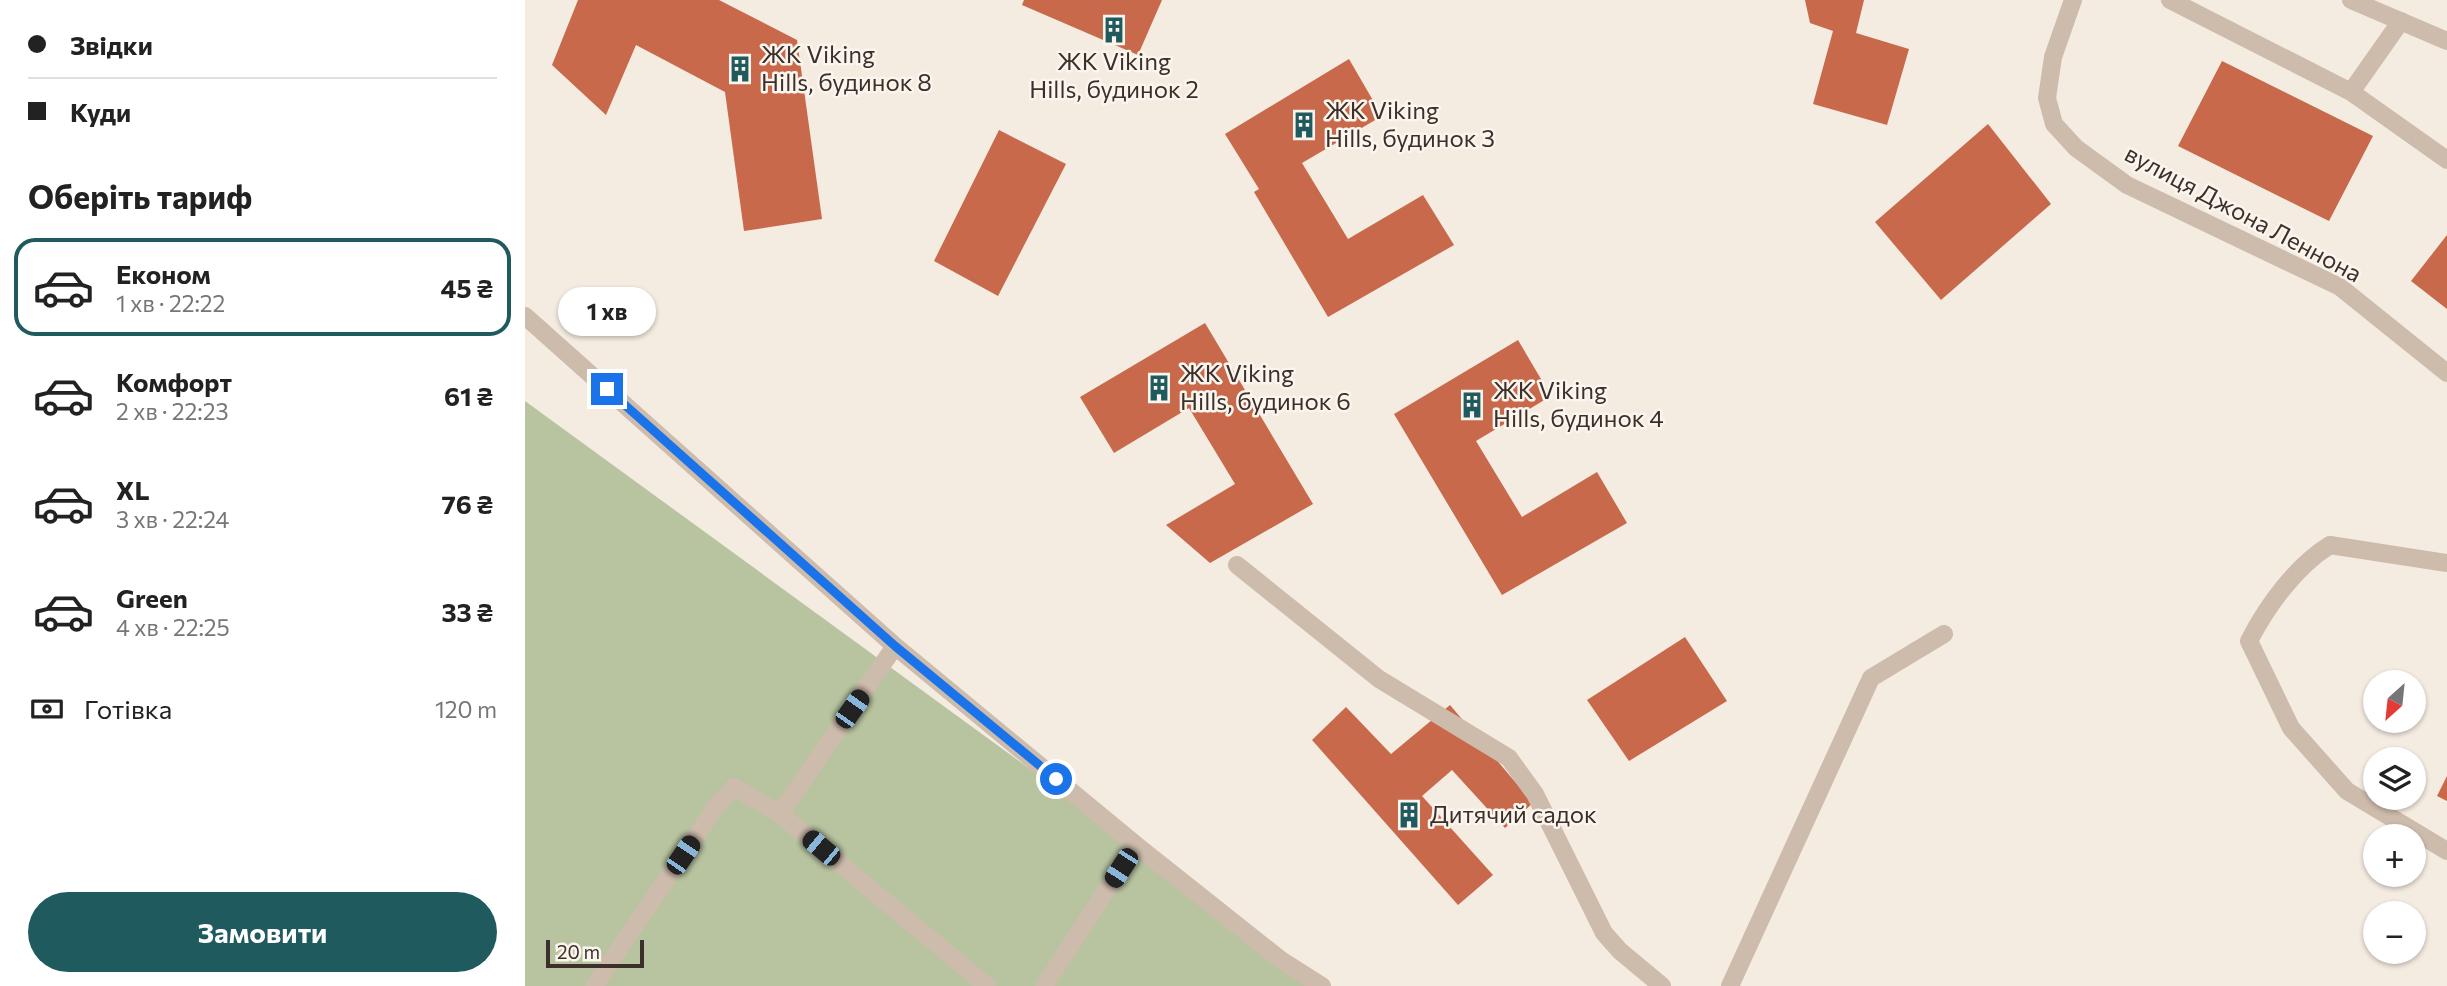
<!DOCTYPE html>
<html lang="uk">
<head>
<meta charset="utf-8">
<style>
	:root { --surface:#fff; --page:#f6f6f6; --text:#222; --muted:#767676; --line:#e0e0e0; --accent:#1f5a5e }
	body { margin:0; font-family:Commissioner,sans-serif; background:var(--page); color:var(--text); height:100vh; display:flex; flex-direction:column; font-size:26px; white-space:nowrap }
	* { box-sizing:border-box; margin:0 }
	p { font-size:23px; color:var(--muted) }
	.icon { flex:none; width:38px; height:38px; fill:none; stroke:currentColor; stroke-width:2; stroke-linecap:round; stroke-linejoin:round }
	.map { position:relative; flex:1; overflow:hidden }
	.side { display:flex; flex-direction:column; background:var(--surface); width:525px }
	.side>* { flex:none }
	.banner { display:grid; align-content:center; height:154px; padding:0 28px; background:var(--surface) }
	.needle { width:46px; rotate:207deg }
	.buttons { position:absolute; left:1838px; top:670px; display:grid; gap:14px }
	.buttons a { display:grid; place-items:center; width:63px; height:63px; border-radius:50%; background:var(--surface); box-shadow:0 2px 5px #0004; font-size:35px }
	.scale { position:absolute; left:21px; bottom:18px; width:98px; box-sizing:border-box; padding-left:7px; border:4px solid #3b302b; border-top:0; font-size:19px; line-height:24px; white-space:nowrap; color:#3b302b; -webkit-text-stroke:5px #fbf5ee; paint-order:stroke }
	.end { position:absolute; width:32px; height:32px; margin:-16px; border:9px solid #1a73e8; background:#fff; box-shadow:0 0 0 4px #fff }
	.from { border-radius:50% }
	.bubble { position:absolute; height:49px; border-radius:24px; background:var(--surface); box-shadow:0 2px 5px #0004; font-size:23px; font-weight:700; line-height:49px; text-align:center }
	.car { position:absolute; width:21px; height:42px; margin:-21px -10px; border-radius:9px; box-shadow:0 0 5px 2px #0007; background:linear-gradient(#222 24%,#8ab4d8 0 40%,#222 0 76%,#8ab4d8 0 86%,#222 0) }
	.banner b { display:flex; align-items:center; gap:24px; height:66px; font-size:26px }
	.banner b+b { border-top:2px solid var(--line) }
	.banner i { width:18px; height:18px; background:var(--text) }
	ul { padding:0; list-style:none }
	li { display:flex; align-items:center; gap:21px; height:98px; margin:0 14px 10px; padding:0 14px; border:4px solid transparent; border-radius:21px }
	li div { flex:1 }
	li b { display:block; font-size:26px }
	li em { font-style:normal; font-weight:700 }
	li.active { border-color:var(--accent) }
	li>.icon { width:63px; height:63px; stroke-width:1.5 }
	h2 { padding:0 28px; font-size:32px; line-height:84px }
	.pay { display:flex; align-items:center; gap:18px; height:77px; padding:0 28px; font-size:26px }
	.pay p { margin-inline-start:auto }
	.button { display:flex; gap:14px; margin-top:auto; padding:14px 28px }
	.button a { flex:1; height:80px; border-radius:42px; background:var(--accent); color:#fff; font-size:28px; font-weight:700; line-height:80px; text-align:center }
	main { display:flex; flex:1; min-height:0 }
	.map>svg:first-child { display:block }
	.green { fill:#b8c4a0 }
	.building { fill:#c8694b }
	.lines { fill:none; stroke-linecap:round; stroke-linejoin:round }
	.service { stroke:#cdbbac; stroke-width:18 }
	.minor { stroke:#cdbbac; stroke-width:18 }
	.route { stroke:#1a73e8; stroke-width:9 }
	.labels { text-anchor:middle; stroke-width:5; stroke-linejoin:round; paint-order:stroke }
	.poi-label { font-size:24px; fill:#3b302b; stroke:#fbf5ee; text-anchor:start }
	.street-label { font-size:24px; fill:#3b302b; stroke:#fbf5ee }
</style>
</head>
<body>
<main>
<section class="side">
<div class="banner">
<b><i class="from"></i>Звідки</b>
<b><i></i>Куди</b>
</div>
<h2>Оберіть тариф</h2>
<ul>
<li class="active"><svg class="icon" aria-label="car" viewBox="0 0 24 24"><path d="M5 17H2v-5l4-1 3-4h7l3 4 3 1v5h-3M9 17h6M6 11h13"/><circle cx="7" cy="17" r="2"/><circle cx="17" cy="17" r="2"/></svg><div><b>Економ</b><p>1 хв · 22:22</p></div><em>45 ₴</em></li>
<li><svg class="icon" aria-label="car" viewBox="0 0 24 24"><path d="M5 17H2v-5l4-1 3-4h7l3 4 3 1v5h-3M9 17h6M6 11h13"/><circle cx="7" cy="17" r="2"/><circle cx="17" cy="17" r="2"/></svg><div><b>Комфорт</b><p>2 хв · 22:23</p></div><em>61 ₴</em></li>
<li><svg class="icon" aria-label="car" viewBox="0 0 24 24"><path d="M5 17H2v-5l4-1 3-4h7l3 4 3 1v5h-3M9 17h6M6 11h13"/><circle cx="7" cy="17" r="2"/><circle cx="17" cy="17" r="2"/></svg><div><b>XL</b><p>3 хв · 22:24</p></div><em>76 ₴</em></li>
<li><svg class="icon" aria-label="car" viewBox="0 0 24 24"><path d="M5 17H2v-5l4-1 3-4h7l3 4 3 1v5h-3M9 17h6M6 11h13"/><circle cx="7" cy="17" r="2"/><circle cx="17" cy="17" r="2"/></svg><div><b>Green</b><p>4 хв · 22:25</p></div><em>33 ₴</em></li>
</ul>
<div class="pay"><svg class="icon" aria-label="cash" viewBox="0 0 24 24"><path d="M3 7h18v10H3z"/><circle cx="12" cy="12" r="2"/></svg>Готівка<p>120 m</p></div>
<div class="button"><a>Замовити</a></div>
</section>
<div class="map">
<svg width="1922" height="986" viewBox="0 0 1922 986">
	<rect width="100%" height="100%" fill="#f4ebe1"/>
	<path class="green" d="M0,401l803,585h-803z"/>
	<path class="building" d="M53,0h141l78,40 25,179 -78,12 -19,-139 -89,-47 -30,70 -54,-50z
		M499,0h138l-24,55 -116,-50z
		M1280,0h59l-8,33 53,16 -22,76 -74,-21 20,-73 -23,-8z
		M824,59l33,57 -80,47 46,76 75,-44 31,50 -126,72 -74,-125 5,-3 -34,-55z
		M1697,61l151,75 -44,85 -151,-75z
		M1463,124l63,80 -110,96 -66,-78z
		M474,130l67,34 -68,132 -64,-35z
		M1922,235v74l-36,-28z
		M680,323l108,181 -103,59 -44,-38 69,-41 -46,-76 -75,45 -34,-56z
		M993,340l33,56 -75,45 46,76 75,-45 30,51 -125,72 -108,-181z
		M1160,637l42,64 -98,60 -42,-61z
		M925,705l83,98 -28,25 -53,-58 -30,26 71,79 -35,30 -146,-165 34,-33 45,47z
		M1922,776v25l-10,-5z"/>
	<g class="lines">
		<path class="service" d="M1645,0l181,92 96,68
			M1826,92l50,-71
			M0,316l370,330 241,199 -92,141
			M1922,563l-117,-18c-34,21 -63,61 -81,96l42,87 56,63 100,60
			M712,565l142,114 130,79 26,36 69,139 16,18 42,35
			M255,814l207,172
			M611,845l145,115 41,26
			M69,986l123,-181 17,-18 46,27 115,-168
			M1205,986l141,-308 73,-44"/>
		<path class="minor" d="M1548,0l-20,57 -6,41 7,26 22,24 51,37 213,102 107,86
			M1826,0l96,41"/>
	</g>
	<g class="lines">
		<path class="route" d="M82,389l288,257 161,133"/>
	</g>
	<defs>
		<g id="building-bare" transform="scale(2.1)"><path d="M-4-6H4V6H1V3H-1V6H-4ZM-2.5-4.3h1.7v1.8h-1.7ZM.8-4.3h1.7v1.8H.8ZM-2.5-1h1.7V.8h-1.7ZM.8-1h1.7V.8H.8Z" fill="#1f5a5e" stroke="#fbf5ee" stroke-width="2.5" paint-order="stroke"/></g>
	</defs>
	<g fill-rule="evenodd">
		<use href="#building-bare" x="589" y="30"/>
		<use href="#building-bare" x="215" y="69"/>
		<use href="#building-bare" x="779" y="125"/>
		<use href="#building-bare" x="634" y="388"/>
		<use href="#building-bare" x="947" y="405"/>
		<use href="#building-bare" x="884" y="815"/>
	</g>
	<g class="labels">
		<g class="poi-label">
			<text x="236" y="63">ЖК Viking<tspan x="236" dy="28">Hills, будинок 8</tspan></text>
			<text x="589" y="70" text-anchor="middle">ЖК Viking<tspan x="589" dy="28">Hills, будинок 2</tspan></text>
			<text x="800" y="119">ЖК Viking<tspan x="800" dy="28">Hills, будинок 3</tspan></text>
			<text x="655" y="382">ЖК Viking<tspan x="655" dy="28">Hills, будинок 6</tspan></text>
			<text x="968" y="399">ЖК Viking<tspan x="968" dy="28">Hills, будинок 4</tspan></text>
			<text x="905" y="823">Дитячий садок</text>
		</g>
		<g class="street-label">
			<text transform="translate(1718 214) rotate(28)" y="8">вулиця Джона Леннона</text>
		</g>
	</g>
</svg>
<div class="buttons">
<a><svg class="needle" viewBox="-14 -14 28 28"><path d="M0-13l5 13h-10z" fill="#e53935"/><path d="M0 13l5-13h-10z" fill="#767676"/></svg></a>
<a><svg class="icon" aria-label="layers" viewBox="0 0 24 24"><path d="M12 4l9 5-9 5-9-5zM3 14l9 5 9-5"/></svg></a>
<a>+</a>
<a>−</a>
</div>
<div class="scale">20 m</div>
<i class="end from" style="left:531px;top:779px"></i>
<i class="end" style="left:82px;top:389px"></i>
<div class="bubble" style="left:33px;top:287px;width:98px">1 хв</div>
<i class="car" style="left:327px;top:709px;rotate:35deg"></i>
<i class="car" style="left:296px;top:848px;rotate:310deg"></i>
<i class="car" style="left:158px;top:855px;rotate:34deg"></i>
<i class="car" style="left:596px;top:868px;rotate:213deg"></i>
</div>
</main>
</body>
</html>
